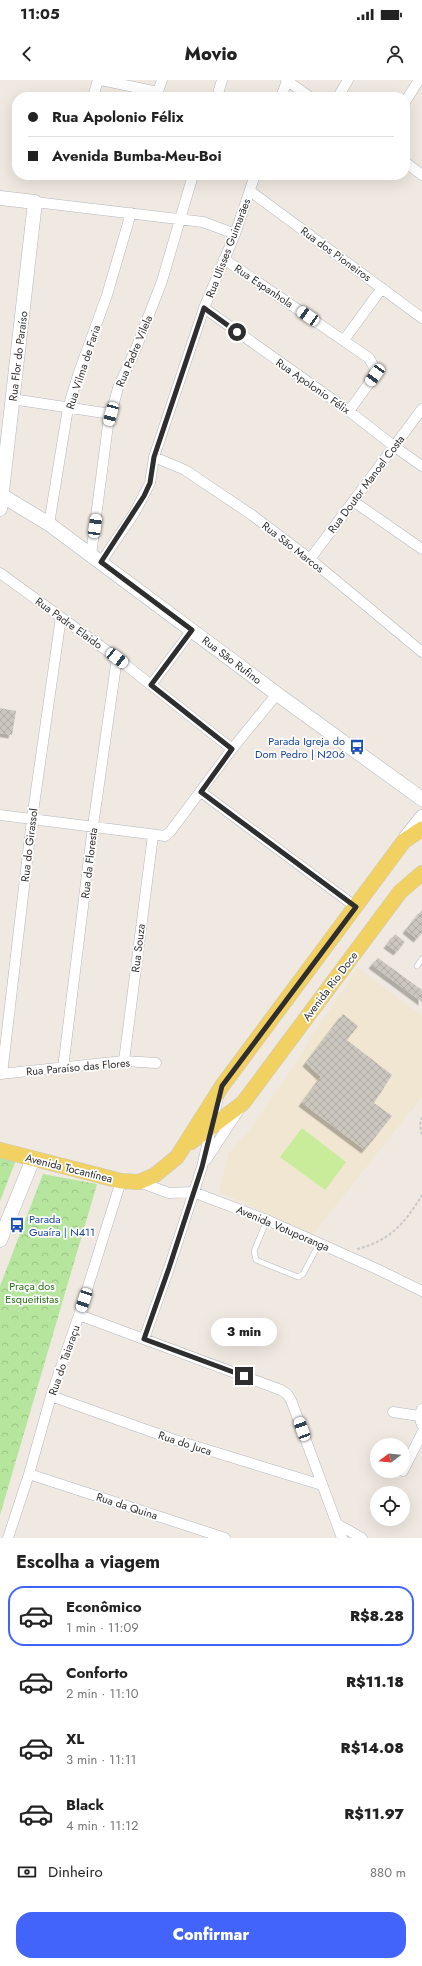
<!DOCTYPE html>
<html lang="pt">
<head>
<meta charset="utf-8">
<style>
	:root { --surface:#fff; --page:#f2f2f2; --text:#222; --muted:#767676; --line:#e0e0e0; --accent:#4264fb }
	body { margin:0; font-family:Jost,sans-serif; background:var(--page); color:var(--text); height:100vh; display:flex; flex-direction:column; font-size:15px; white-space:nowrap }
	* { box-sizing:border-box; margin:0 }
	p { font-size:13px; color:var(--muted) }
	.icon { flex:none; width:22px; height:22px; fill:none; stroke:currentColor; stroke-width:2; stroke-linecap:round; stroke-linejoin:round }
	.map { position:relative; height:1458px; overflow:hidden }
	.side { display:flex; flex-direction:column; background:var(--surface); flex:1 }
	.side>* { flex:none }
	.hud { position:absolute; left:12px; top:12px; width:398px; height:88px; border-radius:16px; box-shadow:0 4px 16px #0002; display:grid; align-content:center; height:88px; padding:0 16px; background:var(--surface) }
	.needle { width:26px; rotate:254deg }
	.controls { position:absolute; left:370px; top:1358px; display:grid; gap:8px }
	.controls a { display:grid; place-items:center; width:40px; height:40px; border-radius:50%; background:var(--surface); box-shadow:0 4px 16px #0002; font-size:20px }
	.end { position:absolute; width:18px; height:18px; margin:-9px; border:5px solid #2e2e2e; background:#fff; box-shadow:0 0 0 2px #fff }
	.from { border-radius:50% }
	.bubble { position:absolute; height:28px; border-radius:14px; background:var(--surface); box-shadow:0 4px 16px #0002; font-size:13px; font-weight:800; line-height:28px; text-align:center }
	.car { position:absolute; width:12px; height:24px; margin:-12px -6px; border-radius:5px; box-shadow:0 0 3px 1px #0007; background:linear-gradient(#fff 24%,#345 0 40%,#fff 0 76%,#345 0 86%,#fff 0) }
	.hud b { display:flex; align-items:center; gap:14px; height:38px; font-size:15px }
	.hud b+b { border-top:1px solid var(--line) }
	.hud i { width:10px; height:10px; background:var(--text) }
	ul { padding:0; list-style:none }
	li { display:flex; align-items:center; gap:12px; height:60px; margin:0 8px 6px; padding:0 8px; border:2px solid transparent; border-radius:16px }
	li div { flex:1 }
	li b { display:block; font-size:15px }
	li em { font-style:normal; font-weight:800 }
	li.active { border-color:var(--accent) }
	li>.icon { width:36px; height:36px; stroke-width:1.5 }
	h2 { padding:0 16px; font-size:18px; line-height:48px }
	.pay { display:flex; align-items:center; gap:10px; height:44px; padding:0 16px; font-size:15px }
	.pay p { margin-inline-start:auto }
	.cta { display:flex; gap:8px; margin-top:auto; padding:8px 16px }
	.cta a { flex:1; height:46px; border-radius:16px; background:var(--accent); color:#fff; font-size:16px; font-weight:800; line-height:46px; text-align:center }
	.status { display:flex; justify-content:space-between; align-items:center; height:28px; padding:0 20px; background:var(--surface); direction:ltr }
	.status svg { height:11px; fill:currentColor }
	header { display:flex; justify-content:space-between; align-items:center; height:52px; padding:0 16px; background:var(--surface); font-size:18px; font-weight:800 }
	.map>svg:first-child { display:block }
	.education { fill:#f0e6d1 }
	.park { fill:url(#park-crowns) }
	.pitch { fill:#c9ec9a }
	.building { fill:url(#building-cross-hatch); filter:url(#shadow) }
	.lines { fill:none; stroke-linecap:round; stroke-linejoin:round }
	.lane-casing { stroke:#b4b7c1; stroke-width:6 }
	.street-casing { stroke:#b4b7c1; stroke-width:11 }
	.secondary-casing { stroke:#b4b7c1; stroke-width:15 }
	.primary-casing { stroke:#c9c9c9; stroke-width:16 }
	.path { stroke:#c9c9c9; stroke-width:2; stroke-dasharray:3 2; stroke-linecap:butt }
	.lane { stroke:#fff; stroke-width:5 }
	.street { stroke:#fff; stroke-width:10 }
	.secondary { stroke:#fff; stroke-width:14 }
	.primary { stroke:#f2d163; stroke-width:15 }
	.route { stroke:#2e2e2e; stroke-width:5 }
	.labels { text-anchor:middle; stroke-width:3.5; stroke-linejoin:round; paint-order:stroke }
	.street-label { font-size:11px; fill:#2e2e2e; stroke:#fff }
	.transit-label { font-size:11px; fill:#164399; stroke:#fff; text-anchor:end }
	.park-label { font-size:11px; fill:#2c6e1b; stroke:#fff }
</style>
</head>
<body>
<div class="status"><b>11:05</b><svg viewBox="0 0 49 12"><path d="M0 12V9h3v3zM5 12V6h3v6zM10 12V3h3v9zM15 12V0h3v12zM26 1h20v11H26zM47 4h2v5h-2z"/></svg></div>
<header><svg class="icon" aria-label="back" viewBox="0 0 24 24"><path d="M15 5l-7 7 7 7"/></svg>Movio<svg class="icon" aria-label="person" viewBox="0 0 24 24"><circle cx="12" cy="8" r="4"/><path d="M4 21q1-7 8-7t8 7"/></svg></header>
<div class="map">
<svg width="422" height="1458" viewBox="0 0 422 1458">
	<defs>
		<pattern id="park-crowns" width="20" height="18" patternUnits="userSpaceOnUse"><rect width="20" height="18" fill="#b6e59e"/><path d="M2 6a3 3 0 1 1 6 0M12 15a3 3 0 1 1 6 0" fill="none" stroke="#9dc588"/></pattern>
		<pattern id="building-cross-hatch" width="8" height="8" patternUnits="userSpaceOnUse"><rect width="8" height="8" fill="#cbc7bf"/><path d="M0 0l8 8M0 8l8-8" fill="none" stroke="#afaba4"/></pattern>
		<filter id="shadow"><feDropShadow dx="-3.5" dy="3.5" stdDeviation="0" flood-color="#0004"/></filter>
	</defs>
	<rect width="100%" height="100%" fill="#efe9e1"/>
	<path class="education" d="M358,888l64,48v81l-109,137 -94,-42 10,-39 23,-26 23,-34 18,-25 20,-34z"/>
	<path class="park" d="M0,1076l16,4 -16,41z
		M43,1094l54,10 -97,331v-229z"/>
	<path class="pitch" d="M302,1048l44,34 -21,28 -45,-33z"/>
	<path class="building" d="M0,628l16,3 -4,24 -12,-2z
		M422,830v23l-5,6 -11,-9z
		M395,854l10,8 -8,10 -10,-7z
		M378,878l44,32v12l-50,-37z
		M343,934l15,12 -11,14 45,35 -18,28 18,13 -27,34 -63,-47 19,-26 -15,-14z"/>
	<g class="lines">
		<g class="lane-casing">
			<path id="lane" d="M417,886l5,-7
				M267,1140l-13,31 2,9 42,17 5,-3 16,-30"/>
		</g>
		<g class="street-casing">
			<path id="street" d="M101,0l57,12
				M286,0l24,17
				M93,17l5,-17
				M156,17l6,-17
				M217,17l5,-17
				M281,17l6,-16
				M338,17l10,-17
				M405,22l14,-22
				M405,82l17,13
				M250,111l172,127
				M35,122l168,20 32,12
				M224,179l145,99 6,11v6l-26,36
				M204,228l145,103 46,36 27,19
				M344,260l38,-52
				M12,319l99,15
				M154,377l31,13 67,45 58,44 112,93
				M353,421l69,48
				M49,444l19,-116 10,-33 29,-80 24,-82
				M91,475l17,-130 10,-37 19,-42 25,-65 31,-106
				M310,479l112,-150
				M101,482l34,-50 15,-29 4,-26 50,-149 31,-74 20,-59
				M0,493l117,85 115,91
				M151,605l41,-55
				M201,712l155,115
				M0,735l165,21 5,-4 62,-83 45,-55
				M124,981l29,-226
				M63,988l30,-242 24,-168
				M0,994l124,-13 32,2
				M2,994l30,-255 29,-202
				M206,1080l33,-50
				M139,1102l30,11 24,-1 74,28 110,49 45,22
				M79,1235l202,75 6,4 4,6 51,138
				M144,1259l25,-71 33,-101 16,-69
				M51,1316l124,44 147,45
				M422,1329l-3,7 3,9
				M393,1332l26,4
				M403,1391l19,-38
				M29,1394l196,64
				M337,1444l25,14
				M8,1458l21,-64 22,-78 28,-81 42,-134"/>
		</g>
		<g class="secondary-casing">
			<path id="secondary" d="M0,118l35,4 -35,307
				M1,415l48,29 228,170 145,105
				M406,757l16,-20
				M0,1160l33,-81"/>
		</g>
		<g class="primary-casing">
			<path id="primary" d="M191,1062l52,-39 157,-211 22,-19
				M0,1070l121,31 18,1 16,-7 22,-18 45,-71 182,-245 18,-12"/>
		</g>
		<path class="path" d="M422,1037l-2,8 2,11
			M357,1169c33,-8 48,-26 65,-54"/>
		<use href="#lane" class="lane"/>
		<use href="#street" class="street"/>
		<use href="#secondary" class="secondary"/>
		<use href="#primary" class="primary"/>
	</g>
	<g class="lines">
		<path class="route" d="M237,252l-33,-24 -50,149 -4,26 -6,13 -43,66 91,68 -41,55 81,64 -31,43 155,115 -134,179 -20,81 -33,101 -25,71 100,37"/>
	</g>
	<defs>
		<g id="bus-bare" transform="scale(1.2)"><path d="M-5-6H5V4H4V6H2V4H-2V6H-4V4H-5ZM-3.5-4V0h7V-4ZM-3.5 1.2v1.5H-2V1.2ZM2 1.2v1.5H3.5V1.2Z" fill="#1a4fb4" stroke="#fff" stroke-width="2.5" paint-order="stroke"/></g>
	</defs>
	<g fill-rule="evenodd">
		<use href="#bus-bare" x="357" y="667"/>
		<use href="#bus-bare" x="17" y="1145"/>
	</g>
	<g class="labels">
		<g class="street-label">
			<text transform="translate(228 168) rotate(-69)" y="4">Rua Ulisses Guimarães</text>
			<text transform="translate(336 174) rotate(36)" y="4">Rua dos Pioneiros</text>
			<text transform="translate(264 206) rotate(34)" y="4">Rua Espanhola</text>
			<text transform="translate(134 271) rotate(-67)" y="4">Rua Padre Vilela</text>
			<text transform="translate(18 276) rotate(-83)" y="4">Rua Flor do Paraíso</text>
			<text transform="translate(83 287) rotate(-72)" y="4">Rua Vilma de Faria</text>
			<text transform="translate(313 306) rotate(35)" y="4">Rua Apolonio Félix</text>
			<text transform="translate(366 404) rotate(-53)" y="4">Rua Doutor Manoel Costa</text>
			<text transform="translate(293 467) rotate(38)" y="4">Rua São Marcos</text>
			<text transform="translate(69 543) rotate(36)" y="4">Rua Padre Elaido</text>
			<text transform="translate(232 580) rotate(37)" y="4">Rua São Rufino</text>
			<text transform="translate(29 765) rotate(-83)" y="4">Rua do Girassol</text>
			<text transform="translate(89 783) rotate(-83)" y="4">Rua da Floresta</text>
			<text transform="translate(138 868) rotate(-83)" y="4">Rua Souza</text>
			<text transform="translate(330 906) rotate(-53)" y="4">Avenida Rio Doce</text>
			<text transform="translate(78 987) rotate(-5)" y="4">Rua Paraíso das Flores</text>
			<text transform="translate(69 1088) rotate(14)" y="4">Avenida Tocantínea</text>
			<text transform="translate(283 1148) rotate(23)" y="4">Avenida Votuporanga</text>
			<text transform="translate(64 1280) rotate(-71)" y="4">Rua do Taiaraçu</text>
			<text transform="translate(185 1363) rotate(18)" y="4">Rua do Juca</text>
			<text transform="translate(127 1426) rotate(18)" y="4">Rua da Quina</text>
		</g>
		<g class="transit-label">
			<text x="345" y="665">Parada Igreja do<tspan x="345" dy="13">Dom Pedro | N206</tspan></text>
			<text x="29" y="1143" text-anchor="start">Parada<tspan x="29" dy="13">Guaíra | N411</tspan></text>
		</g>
		<g class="park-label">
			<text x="32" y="1210">Praça dos<tspan x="32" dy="13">Esqueitistas</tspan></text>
		</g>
	</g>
</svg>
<div class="controls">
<a><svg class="needle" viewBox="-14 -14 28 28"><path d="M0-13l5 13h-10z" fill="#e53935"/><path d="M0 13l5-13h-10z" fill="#767676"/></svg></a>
<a><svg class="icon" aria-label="locate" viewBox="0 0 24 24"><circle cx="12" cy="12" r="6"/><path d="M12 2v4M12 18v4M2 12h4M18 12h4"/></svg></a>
</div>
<i class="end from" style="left:237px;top:252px"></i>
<i class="end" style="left:244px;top:1296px"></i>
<div class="bubble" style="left:211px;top:1238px;width:66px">3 min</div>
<i class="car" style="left:308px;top:236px;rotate:304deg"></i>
<i class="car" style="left:375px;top:295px;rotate:216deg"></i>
<i class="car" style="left:111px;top:334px;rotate:195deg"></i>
<i class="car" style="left:95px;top:446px;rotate:8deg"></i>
<i class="car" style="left:117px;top:578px;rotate:128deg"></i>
<i class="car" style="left:84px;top:1220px;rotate:198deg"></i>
<i class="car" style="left:302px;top:1349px;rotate:340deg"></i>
<div class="hud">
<b><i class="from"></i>Rua Apolonio Félix</b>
<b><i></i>Avenida Bumba-Meu-Boi</b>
</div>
</div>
<section class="side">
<h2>Escolha a viagem</h2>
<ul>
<li class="active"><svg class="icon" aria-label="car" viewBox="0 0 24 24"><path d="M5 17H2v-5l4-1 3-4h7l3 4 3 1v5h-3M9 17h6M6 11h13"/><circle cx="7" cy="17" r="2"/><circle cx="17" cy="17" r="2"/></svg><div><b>Econômico</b><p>1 min · 11:09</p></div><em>R$8.28</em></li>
<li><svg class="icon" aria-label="car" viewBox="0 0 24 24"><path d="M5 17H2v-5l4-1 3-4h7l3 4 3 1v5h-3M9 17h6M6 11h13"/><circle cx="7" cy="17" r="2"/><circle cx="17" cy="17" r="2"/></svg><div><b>Conforto</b><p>2 min · 11:10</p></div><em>R$11.18</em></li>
<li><svg class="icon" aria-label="car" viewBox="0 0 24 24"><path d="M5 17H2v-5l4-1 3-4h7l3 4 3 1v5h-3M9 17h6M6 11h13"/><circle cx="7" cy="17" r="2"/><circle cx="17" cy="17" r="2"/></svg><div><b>XL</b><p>3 min · 11:11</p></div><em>R$14.08</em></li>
<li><svg class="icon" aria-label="car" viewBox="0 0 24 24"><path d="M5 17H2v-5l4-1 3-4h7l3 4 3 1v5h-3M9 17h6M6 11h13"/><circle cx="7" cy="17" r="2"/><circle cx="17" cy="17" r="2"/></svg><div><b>Black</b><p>4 min · 11:12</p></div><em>R$11.97</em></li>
</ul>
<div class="pay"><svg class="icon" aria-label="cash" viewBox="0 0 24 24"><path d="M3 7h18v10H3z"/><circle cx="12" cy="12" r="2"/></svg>Dinheiro<p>880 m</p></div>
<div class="cta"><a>Confirmar</a></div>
</section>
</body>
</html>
